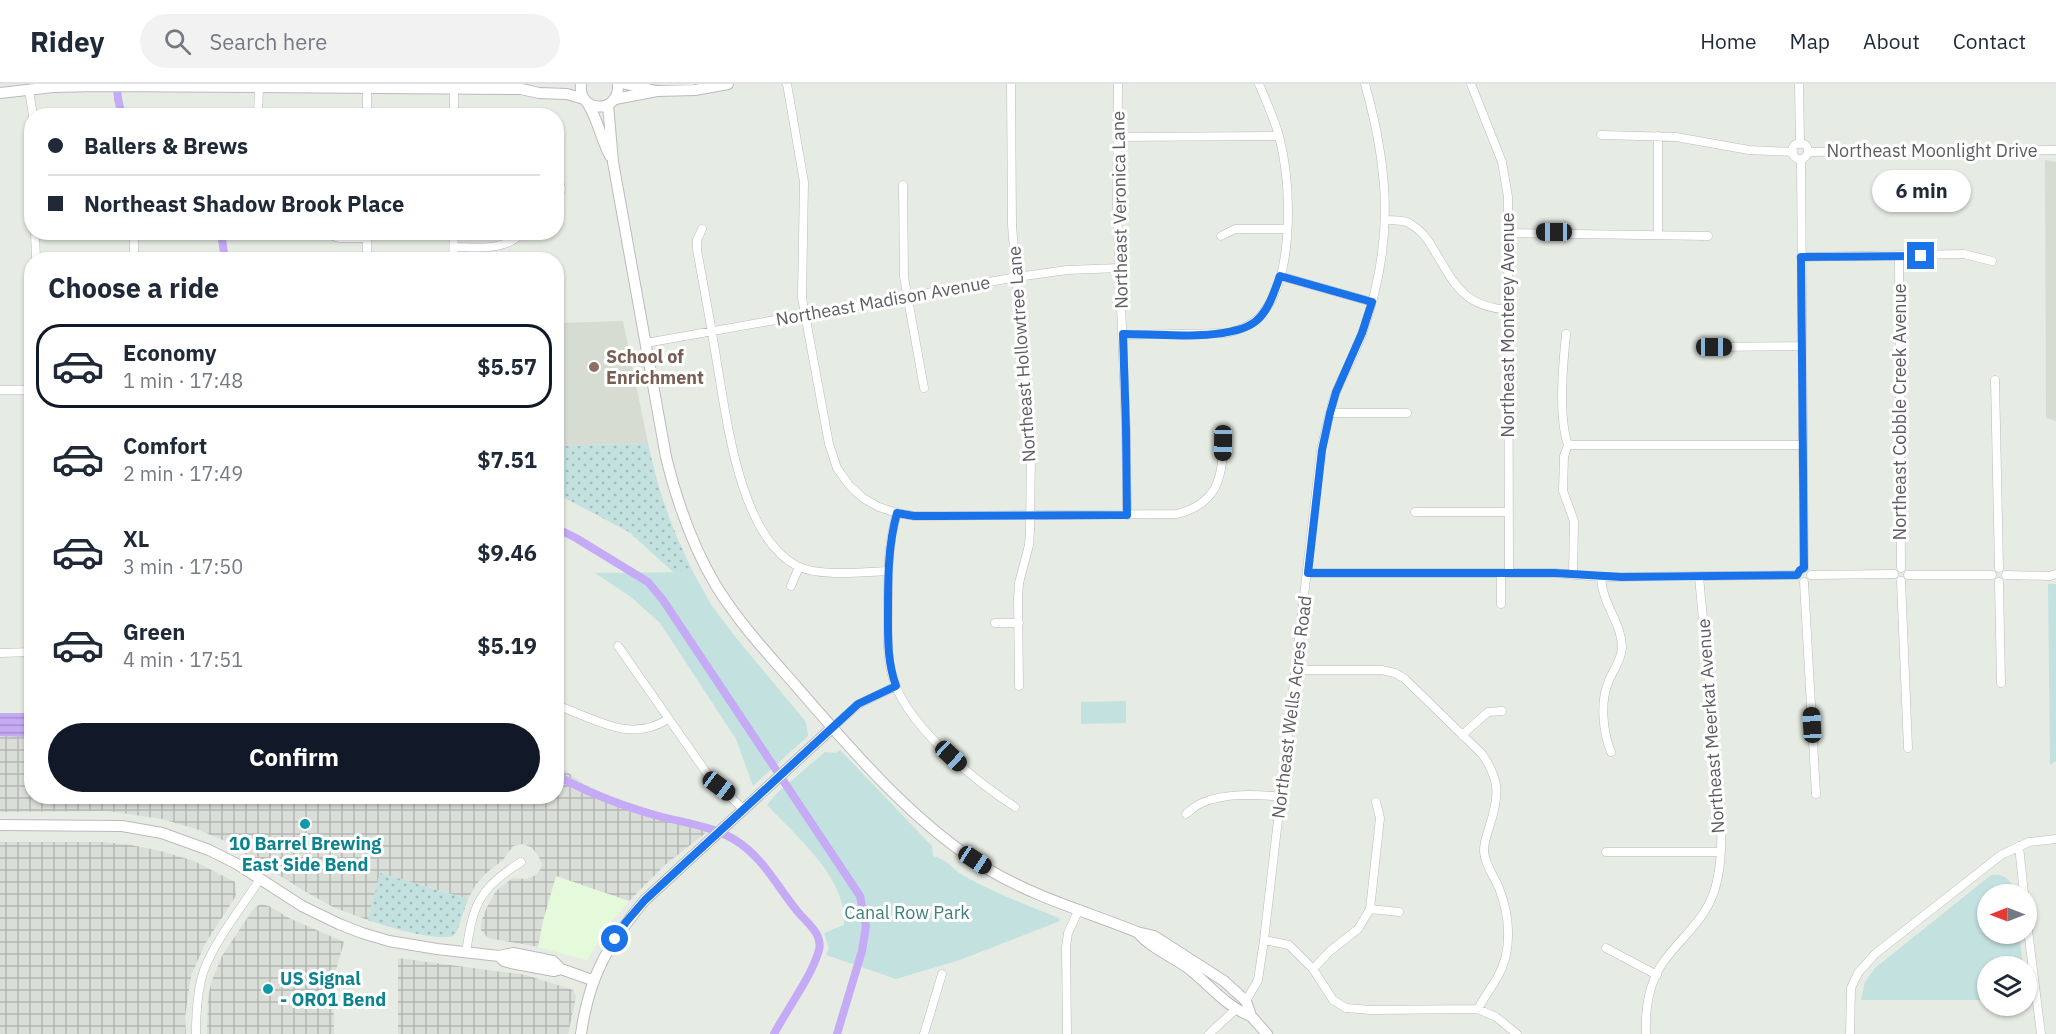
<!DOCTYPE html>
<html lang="en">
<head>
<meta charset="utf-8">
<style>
	:root { --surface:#fff; --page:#f2f2f3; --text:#1f2937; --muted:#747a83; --line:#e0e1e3; --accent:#111827 }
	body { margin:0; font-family:"IBM Plex Sans",sans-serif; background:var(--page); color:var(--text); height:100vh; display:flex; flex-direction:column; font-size:22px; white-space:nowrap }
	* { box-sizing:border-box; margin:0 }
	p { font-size:20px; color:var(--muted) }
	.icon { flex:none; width:33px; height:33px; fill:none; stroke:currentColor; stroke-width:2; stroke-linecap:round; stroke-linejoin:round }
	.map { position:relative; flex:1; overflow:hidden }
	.drawer { position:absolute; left:24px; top:168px; width:540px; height:552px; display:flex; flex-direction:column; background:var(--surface); border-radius:24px; box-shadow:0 2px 4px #0004 }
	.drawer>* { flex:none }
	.banner { position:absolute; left:24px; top:24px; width:540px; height:132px; border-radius:24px; box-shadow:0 2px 4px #0004; display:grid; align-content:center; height:132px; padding:0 24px; background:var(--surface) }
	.needle { width:39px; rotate:270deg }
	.tools { position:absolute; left:1977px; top:800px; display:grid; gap:12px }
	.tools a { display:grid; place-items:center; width:60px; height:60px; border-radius:50%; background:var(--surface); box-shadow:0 2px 4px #0004; font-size:30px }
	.end { position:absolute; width:27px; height:27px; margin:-14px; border:8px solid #1a73e8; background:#fff; box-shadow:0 0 0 3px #fff }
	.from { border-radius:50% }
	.bubble { position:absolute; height:42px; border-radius:21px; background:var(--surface); box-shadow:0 2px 4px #0004; font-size:20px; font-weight:800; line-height:42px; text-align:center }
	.car { position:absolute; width:18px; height:36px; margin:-18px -9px; border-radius:8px; box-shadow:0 0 4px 2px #0007; background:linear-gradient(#222 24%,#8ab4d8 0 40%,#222 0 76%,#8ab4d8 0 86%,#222 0) }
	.banner b { display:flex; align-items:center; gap:21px; height:57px; font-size:22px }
	.banner b+b { border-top:2px solid var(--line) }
	.banner i { width:15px; height:15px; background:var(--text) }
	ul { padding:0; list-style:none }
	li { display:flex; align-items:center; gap:18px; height:84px; margin:0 12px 9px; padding:0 12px; border:3px solid transparent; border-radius:24px }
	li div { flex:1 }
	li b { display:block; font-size:22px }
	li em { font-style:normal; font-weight:800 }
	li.current { border-color:var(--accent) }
	li>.icon { width:54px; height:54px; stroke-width:1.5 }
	h2 { padding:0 24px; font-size:27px; line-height:72px }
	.button { display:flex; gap:12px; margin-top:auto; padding:12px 24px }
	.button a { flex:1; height:69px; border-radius:36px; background:var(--accent); color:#fff; font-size:24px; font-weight:800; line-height:69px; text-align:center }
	header { display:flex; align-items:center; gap:36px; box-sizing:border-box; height:84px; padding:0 30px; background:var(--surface); border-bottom:2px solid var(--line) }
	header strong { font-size:28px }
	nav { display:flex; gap:33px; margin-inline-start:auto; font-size:21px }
	.search { width:420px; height:54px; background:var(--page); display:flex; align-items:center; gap:15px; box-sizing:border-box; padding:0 21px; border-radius:33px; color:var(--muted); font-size:22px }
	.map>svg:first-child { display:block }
	.commercial { fill:#e5fadb }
	.industrial { fill:url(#industrial-grid) }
	.education { fill:#d6dcd2 }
	.grass { fill:url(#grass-dots) }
	.park { fill:#c3e1df }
	.water { fill:url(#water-rules) }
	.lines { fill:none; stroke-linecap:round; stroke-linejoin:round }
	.canal { stroke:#c5abf5; stroke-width:8 }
	.minor-casing { stroke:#bcb9be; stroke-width:9 }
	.tertiary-casing { stroke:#bcb9be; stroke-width:12 }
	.secondary-casing { stroke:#bdb9c0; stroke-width:12 }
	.minor { stroke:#fff; stroke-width:8 }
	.tertiary { stroke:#fff; stroke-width:10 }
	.secondary { stroke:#fff; stroke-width:10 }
	.route { stroke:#1a73e8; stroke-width:8 }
	.education-dot { fill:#8d6e63; stroke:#fff; stroke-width:2 }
	.culture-dot { fill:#0f9aa8; stroke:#fff; stroke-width:2 }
	.labels { text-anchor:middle; stroke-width:6; stroke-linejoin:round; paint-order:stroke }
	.street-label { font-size:18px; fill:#5f5c62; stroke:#fff }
	.education-label { font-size:18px; font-weight:bold; fill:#785e54; stroke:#fff; text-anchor:start }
	.culture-label { font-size:18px; font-weight:bold; fill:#0d838f; stroke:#fff }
	.park-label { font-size:18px; fill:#3e7f7c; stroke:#fff }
</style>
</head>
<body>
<header>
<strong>Ridey</strong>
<div class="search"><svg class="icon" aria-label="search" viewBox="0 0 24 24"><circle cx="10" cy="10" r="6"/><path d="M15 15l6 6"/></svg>Search here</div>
<nav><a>Home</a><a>Map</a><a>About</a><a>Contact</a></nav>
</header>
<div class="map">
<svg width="2056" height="950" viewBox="0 0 2056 950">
	<defs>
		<pattern id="industrial-grid" width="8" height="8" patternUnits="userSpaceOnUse" patternTransform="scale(1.5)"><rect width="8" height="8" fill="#daded8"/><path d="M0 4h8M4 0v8" fill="none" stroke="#b4b7b3"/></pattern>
		<pattern id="grass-dots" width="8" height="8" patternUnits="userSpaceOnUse" patternTransform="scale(1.5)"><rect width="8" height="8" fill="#c3e1df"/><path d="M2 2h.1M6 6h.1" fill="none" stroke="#a2bab8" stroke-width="1.8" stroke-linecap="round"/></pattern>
		<pattern id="water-rules" width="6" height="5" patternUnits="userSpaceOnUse" patternTransform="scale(1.5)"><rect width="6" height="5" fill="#c5abf5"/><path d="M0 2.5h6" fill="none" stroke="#a38eca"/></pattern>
	</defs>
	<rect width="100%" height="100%" fill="#e6ece3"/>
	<path class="commercial" d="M556,792l73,25 -20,24 -22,35 -49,-13 5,-26z"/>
	<path class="industrial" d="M0,629h31l1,83h524l1,-32 26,20 29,13 54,18 25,5 21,8 -46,36 -37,37 -73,-25 -13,45 -5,26 -50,-9 -7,-8 1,-11 5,-12 9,-16 17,-13 14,1 9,-4 4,-5 2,-6 -4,-9 -7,-8 -9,-3 -9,2 -10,14 -18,14 -10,12 -7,13 -88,-26 -12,47 -33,-12 -29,-16 -81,-51 -29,-12 -34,-10 -54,-8 -108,1z
		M0,758h103l28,3 30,6 33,10 41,21 1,14 -31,48 -14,32 -6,41 1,17h-186z
		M261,820l8,2 20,12 55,24 -11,39 1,53h-127l1,-37 4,-17 10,-24 32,-48z
		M398,874l128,17 47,15 3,7 -8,37h-170z"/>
	<path class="education" d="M2045,76l11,2v259l-10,-3z
		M623,237l25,122 -91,3 -1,-123z"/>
	<path class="grass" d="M648,359c10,48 24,86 45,129h-20l-44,-40 -72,-38v-48z
		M380,789l88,26 -11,32 -4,5c-21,5 -64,-9 -85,-16z"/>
	<path class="park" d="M693,488l19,34 25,33 69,83 2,14 -55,50 -17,-47 -76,-116 -29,-26 -36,-24z
		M2048,500h8v177l-6,4z
		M1126,617v22l-45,1v-22z
		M840,666l92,96 1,10c14,3 19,13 31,20 30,17 63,29 95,42l1,3 -100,39 -64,19 -70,-24 3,-7 -5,-15 20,-8c4,-46 -48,-89 -77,-120l10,-12 48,-41 11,1z
		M1991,791c14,-2 22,6 24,19h-27v39h31l4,33h-35l-1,34h-126l4,-18 10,-14z"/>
	<path class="water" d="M0,629h31v24l-31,-1z"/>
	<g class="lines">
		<path class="canal" d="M117,0l1,15 4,17
			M221,148l4,28
			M556,444l20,10 72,44 15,18 197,296 6,30 -4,25 -25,83
			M556,691c34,19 69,32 106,42 24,6 52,10 73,23 28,17 43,48 63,72 9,11 25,22 21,38 -7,26 -32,59 -45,84"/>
		<g class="minor-casing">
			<path id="minor" d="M787,0l17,98 -2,116 27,146 8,24 12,17 14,13 16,9 18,6 17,3 263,-2c39,-10 46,-35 46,-71
				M1011,0l1,141 19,227 -1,79 -1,14 -10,38 -1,15 1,88
				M1118,0l-1,122 9,223 1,86
				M1471,0l31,78 6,35 1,376
				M1799,0l1,60
				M454,5v27
				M29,6l4,26
				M258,32l1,-28
				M367,32v-28
				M1601,51l75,2 73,13 44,2
				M1117,53l162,-1
				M1792 67a8 8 0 1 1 16 0a8 8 0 1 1-16 0Z
				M1808,68l248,-2
				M1801,75l3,409
				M556,81l5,24 -5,19
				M903,101l1,92 20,111
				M1386,136c7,0 16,0 23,3 12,7 18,15 25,27 21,35 29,56 74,60
				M702,145l-5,11v10c7,38 14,75 20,113 10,58 23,173 80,203 22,11 67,6 91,5
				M35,148l1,28
				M134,148v28
				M320,148l19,6h28
				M1508,149l200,3
				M1658,151v-99
				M1221,152l14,-7h52
				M454,163c24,0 50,5 69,-15
				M1801,173l163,-3 28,7
				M1899,173l2,311
				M367,176v-28
				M453,176l1,-28
				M1280,192l92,26
				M1566,250c-3,30 -8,82 2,111
				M1123,251l104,-2c15,-4 29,-9 38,-23 30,-40 26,-128 14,-174 -5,-18 -13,-35 -20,-52
				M646,259l371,-66 50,-7 53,-2
				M1714,263l87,-1
				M1995,296l4,188
				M0,306h32
				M1330,329h77
				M1415,428h94
				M897,429c-9,30 -9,59 -9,90 0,22 -2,46 3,68 11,52 82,108 124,136
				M1308,489h247l46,4 196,-2
				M1501,489v31
				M1573,491l1,-54 -11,-30 1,-35 4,-11h233
				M1811,491l83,-1
				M1908,491h84
				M2006,491l44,1 6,-2
				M1601,493c1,28 21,45 21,71 -1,14 -10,23 -14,35 -8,20 -5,49 3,69
				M1901,497l7,167
				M1804,498l12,212
				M1999,498l2,101
				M791,502l8,-19
				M995,539h24
				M618,562l90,129 36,35
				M0,569l32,-1
				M1297,586h85l13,3 10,6 77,75c19,27 17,43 7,74 -2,7 -5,14 -5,22 0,13 10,26 15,38 11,28 14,63 -2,90 -6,10 -13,20 -19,31
				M556,621c38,13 74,39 112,14
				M832,644l27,-24 37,-18
				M1462,651l26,-23 14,-1
				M1186,730c5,-4 10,-9 16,-11 21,-10 56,-9 79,-6
				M2019,762l5,48
				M1606,768h114
				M1370,825l29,3
				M2026,830l15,120
				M1264,856l25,5 24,24 20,31 13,8 25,2 107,-1 18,8 21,17
				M1606,864l51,27
				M466,869c7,-49 13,-65 55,-91
				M1313,885l17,-18 28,-22 12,-20 10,-91 -4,-16
				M1246,917l12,-21 6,-40 57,-490c5,-19 8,-39 15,-58 8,-19 19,-38 26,-58 32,-89 28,-161 3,-250
				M196,950c0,-22 1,-44 8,-64 12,-31 38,-63 56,-91
				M924,950l18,-60
				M1067,950l-1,-87 2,-14 11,-24
				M1209,950l26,-24
				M1646,950c-1,-24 3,-50 16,-70 20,-29 47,-45 55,-83 9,-39 2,-96 -2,-136 -5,-56 -11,-112 -16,-168
				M1850,950l1,-46 7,-15 17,-19 126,-99 28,-13 27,-3"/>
		</g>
		<g class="tertiary-casing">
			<path id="tertiary" d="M626,0l30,7
				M0,9l53,-6 45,-1 423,3 18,4 28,1 17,5
				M615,15l42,-8 38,-1 33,-6
				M0,741l122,1 40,7 47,17 28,14 65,42 37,18 23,9 27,8 48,8 62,7 14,-3 40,8 8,8 31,11
				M499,872l5,5 7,2 43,8 7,-2
				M581,950c8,-58 27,-90 64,-134l187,-172"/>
		</g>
		<g class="secondary-casing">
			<path id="secondary" d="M581,0c-4,29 39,31 37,0
				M588,20c10,16 13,35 22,52
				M608,21l5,57 53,295c11,45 26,88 49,127 23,38 53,70 82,103 57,66 119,139 194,184 44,26 99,42 146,61l17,4 70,45 22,20 5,15 16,18
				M1138,849c13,15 33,23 50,35 21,16 38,39 63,48"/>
		</g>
		<use href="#minor" class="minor"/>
		<use href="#tertiary" class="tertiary"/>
		<use href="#secondary" class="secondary"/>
	</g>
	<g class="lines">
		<path class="route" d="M615,855l11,-17 19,-22 200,-184 13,-12 38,-18c-9,-25 -8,-49 -8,-75 0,-33 0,-66 9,-98l17,3h27l186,-1 -1,-86 -3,-95c33,0 108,8 133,-13 13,-11 18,-29 24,-45l92,26 -10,31 -26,59 -6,21 -8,37 -14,123h247l66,4 176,-2 3,-5 4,-2 -3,-311 120,-1"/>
	</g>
	<circle class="education-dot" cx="594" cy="283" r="6"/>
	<g class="culture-dot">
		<circle cx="305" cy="740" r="6"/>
		<circle cx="268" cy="905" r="6"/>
	</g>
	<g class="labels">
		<g class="street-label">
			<text x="1932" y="73">Northeast Moonlight Drive</text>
			<text transform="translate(1120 126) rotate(-91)" y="6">Northeast Veronica Lane</text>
			<text transform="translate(883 217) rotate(-10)" y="6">Northeast Madison Avenue</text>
			<text transform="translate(1508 241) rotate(-90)" y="6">Northeast Monterey Avenue</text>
			<text transform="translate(1022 270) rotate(-94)" y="6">Northeast Hollowtree Lane</text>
			<text transform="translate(1900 328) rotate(-90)" y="6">Northeast Cobble Creek Avenue</text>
			<text transform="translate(1292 623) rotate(-83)" y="6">Northeast Wells Acres Road</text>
			<text transform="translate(1711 642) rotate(-94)" y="6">Northeast Meerkat Avenue</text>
		</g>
		<g class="education-label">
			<text x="606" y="279">School of<tspan x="606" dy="21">Enrichment</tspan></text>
		</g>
		<g class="culture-label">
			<text x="305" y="766">10 Barrel Brewing<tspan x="305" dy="21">East Side Bend</tspan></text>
			<text x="280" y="901" text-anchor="start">US Signal<tspan x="280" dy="21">- OR01 Bend</tspan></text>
		</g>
		<g class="park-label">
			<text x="907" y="835">Canal Row Park</text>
		</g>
	</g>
</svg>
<div class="tools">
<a><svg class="needle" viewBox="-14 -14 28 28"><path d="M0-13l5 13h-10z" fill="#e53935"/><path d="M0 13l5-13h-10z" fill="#747a83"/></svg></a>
<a><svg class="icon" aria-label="layers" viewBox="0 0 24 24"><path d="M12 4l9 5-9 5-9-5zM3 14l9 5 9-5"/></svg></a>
</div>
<i class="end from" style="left:615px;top:855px"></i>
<i class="end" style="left:1921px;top:172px"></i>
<div class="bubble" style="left:1872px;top:86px;width:99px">6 min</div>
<i class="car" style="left:1554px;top:148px;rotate:270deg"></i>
<i class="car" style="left:1714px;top:263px;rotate:90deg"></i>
<i class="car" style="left:1223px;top:359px;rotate:181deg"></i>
<i class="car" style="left:1812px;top:641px;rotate:357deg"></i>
<i class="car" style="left:951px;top:672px;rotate:133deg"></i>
<i class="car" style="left:719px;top:702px;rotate:127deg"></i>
<i class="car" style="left:975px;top:776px;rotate:123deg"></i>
<div class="banner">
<b><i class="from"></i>Ballers &amp; Brews</b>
<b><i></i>Northeast Shadow Brook Place</b>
</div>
<section class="drawer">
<h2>Choose a ride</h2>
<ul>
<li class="current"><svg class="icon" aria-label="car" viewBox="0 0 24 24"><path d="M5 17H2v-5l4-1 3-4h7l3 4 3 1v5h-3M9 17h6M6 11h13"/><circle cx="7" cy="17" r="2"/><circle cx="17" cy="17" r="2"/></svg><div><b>Economy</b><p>1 min · 17:48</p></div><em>$5.57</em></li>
<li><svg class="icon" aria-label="car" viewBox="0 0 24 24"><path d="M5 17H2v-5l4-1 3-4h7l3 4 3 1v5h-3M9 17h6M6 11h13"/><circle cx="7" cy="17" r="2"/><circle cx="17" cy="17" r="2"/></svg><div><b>Comfort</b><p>2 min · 17:49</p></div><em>$7.51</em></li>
<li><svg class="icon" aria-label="car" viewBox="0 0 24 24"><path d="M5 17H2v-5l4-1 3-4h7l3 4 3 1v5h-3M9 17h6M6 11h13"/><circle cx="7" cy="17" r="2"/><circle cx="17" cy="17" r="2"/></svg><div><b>XL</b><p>3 min · 17:50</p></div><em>$9.46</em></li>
<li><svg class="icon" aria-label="car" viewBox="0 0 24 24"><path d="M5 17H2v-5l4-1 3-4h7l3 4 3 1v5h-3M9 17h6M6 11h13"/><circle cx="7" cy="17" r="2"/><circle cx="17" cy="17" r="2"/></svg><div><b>Green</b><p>4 min · 17:51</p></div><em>$5.19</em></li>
</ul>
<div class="button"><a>Confirm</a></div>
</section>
</div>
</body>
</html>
